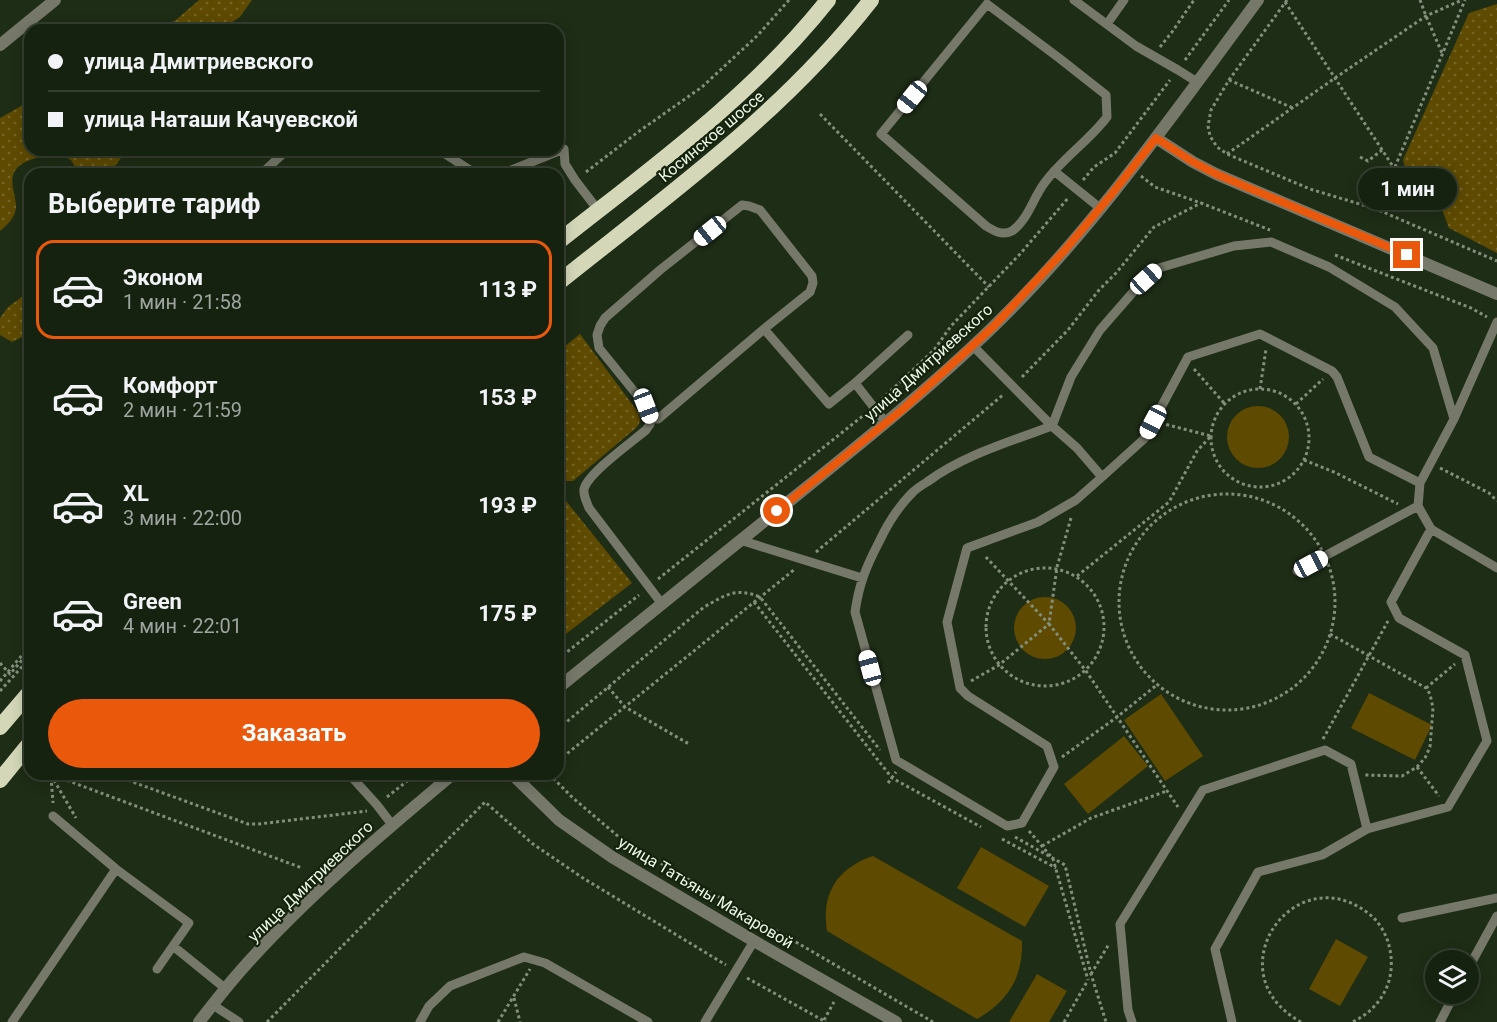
<!DOCTYPE html>
<html lang="ru">
<head>
<meta charset="utf-8">
<style>
	:root { --surface:#162210; --page:#1f2a19; --text:#f1f3f6; --muted:#9ea49f; --line:#353f30; --accent:#ea580c }
	body { margin:0; font-family:Roboto,sans-serif; background:var(--page); color:var(--text); height:100vh; display:flex; flex-direction:column; font-size:22px; white-space:nowrap }
	* { box-sizing:border-box; margin:0 }
	p { font-size:20px; color:var(--muted) }
	.icon { flex:none; width:33px; height:33px; fill:none; stroke:currentColor; stroke-width:2; stroke-linecap:round; stroke-linejoin:round }
	.map { position:relative; flex:1; overflow:hidden }
	.drawer { position:absolute; left:24px; top:168px; width:540px; height:612px; display:flex; flex-direction:column; background:var(--surface); border-radius:18px; box-shadow:0 3px 15px #0003,0 0 0 2px var(--line) }
	.drawer>* { flex:none }
	.banner { position:absolute; left:24px; top:24px; width:540px; height:132px; border-radius:18px; box-shadow:0 3px 15px #0003,0 0 0 2px var(--line); display:grid; align-content:center; height:132px; padding:0 24px; background:var(--surface) }
	.fabs { position:absolute; left:1425px; top:950px; display:grid; gap:12px }
	.fabs a { display:grid; place-items:center; width:54px; height:54px; border-radius:50%; background:var(--surface); box-shadow:0 3px 15px #0003,0 0 0 2px var(--line); font-size:30px }
	.end { position:absolute; width:27px; height:27px; margin:-14px; border:8px solid #ea580c; background:#fff; box-shadow:0 0 0 3px #fff }
	.from { border-radius:50% }
	.bubble { position:absolute; height:42px; border-radius:21px; background:var(--surface); box-shadow:0 3px 15px #0003,0 0 0 2px var(--line); font-size:20px; font-weight:700; line-height:42px; text-align:center }
	.car { position:absolute; width:18px; height:36px; margin:-18px -9px; border-radius:8px; box-shadow:0 0 4px 2px #0007; background:linear-gradient(#fff 24%,#345 0 40%,#fff 0 76%,#345 0 86%,#fff 0) }
	.banner b { display:flex; align-items:center; gap:21px; height:57px; font-size:22px }
	.banner b+b { border-top:2px solid var(--line) }
	.banner i { width:15px; height:15px; background:var(--text) }
	ul { padding:0; list-style:none }
	li { display:flex; align-items:center; gap:18px; height:99px; margin:0 12px 9px; padding:0 12px; border:3px solid transparent; border-radius:18px }
	li div { flex:1 }
	li b { display:block; font-size:22px }
	li em { font-style:normal; font-weight:700 }
	li.selected { border-color:var(--accent) }
	li>.icon { width:54px; height:54px; stroke-width:1.5 }
	h2 { padding:0 24px; font-size:27px; line-height:72px }
	.cta { display:flex; gap:12px; margin-top:auto; padding:12px 24px }
	.cta a { flex:1; height:69px; border-radius:36px; background:var(--accent); color:#fff; font-size:24px; font-weight:700; line-height:69px; text-align:center }
	.map>svg:first-child { display:block }
	.grass { fill:url(#grass-dots) }
	.park { fill:#5e4a01 }
	.lines { fill:none; stroke-linecap:round; stroke-linejoin:round }
	.path { stroke:#838f7c; stroke-width:3; stroke-dasharray:3 3; stroke-linecap:butt }
	.service { stroke:#76786a; stroke-width:9 }
	.tertiary { stroke:#76786a; stroke-width:12 }
	.trunk { stroke:#d4d8b9; stroke-width:16 }
	.route { stroke:#ea580c; stroke-width:8 }
	.labels { text-anchor:middle; stroke-width:4.5; stroke-linejoin:round; paint-order:stroke }
	.street-label { font-size:16px; fill:#edf7e8; stroke:#15230d }
</style>
</head>
<body>
<div class="map">
<svg width="1497" height="1022" viewBox="0 0 1497 1022">
	<defs>
		<pattern id="grass-dots" width="8" height="8" patternUnits="userSpaceOnUse" patternTransform="scale(1.5)"><rect width="8" height="8" fill="#5e4a01"/><path d="M2 2h.1M6 6h.1" fill="none" stroke="#756526" stroke-width="1.8" stroke-linecap="round"/></pattern>
	</defs>
	<rect width="100%" height="100%" fill="#1e2d16"/>
	<path class="grass" d="M199,0h53l-12,17 -20,13h-62l18,-10z
		M1497,4v249l-48,-25 -11,-29 -27,-10 -8,-29 66,-147z
		M30,101v49h96l-9,14 -13,10h-22l-4,-2 -7,-12 -13,-7c-12,3 -31,5 -40,14 -12,12 -1,28 -2,41 -1,10 -9,17 -16,23v-113z
		M30,291v42l-18,9 -12,-7v-17l8,-11z
		M580,334l58,78c3,7 3,10 -2,16l-63,53h-15v-129z
		M558,496h4l70,87 -74,57z"/>
	<path class="park" d="M1227 437a31 31 0 1 1 62 0a31 31 0 1 1-62 0Z
		M1014 628a31 31 0 1 1 62 0a31 31 0 1 1-62 0Z
		M1369,693l63,32 -17,35 -64,-32z
		M1161,694l42,62 -38,25 -41,-61z
		M1124,736l24,30 -60,48 -24,-30z
		M981,847l68,39 -24,41 -68,-39z
		M873,856l149,85c1,37 -14,60 -45,78l-150,-88c-6,-37 10,-63 46,-75z
		M1336,939l32,18 -28,49 -31,-17z
		M1037,974l30,17 -18,31h-40z"/>
	<g class="lines">
		<path class="path" d="M1287,0l-58,80 -18,30 -3,16 2,10 7,11 10,7 83,35 66,20 121,52
			M1420,0l6,16 16,37
			M1285,2l109,166 -6,13
			M1160,47l12,-15 22,-32
			M1185,60l44,-60
			M1229,80l64,28
			M820,114l169,173
			M1227,154l108,-76 91,-62 36,-16
			M1360,157l8,4 14,-11
			M1395,167l70,-167
			M586,172l52,-40 64,-45 55,-51 32,-36
			M1141,176l14,11 46,16 69,27
			M1376,176l12,5 -11,27
			M1083,180l11,-13 21,-14 55,-73
			M558,194l8,-7
			M1335,255l136,53 16,9
			M1194,369l31,35
			M1022,377l46,-47 31,-40 17,-17 38,-46 47,-24
			M1260,389l6,-40
			M1211 438a49 49 0 1 1 98 0a49 49 0 1 1-98 0Z
			M882,399l52,-49 17,-24 69,-72 49,-57
			M1296,404l27,-25
			M1304,460l30,12 64,32
			M1440,468l49,25 8,8
			M1119 602a108 108 0 1 1 216 0a108 108 0 1 1-216 0Z
			M1071,518l-14,49 -8,57 37,47 92,136
			M816,552l188,-158
			M986 627a59 59 0 1 1 118 0a59 59 0 1 1-118 0Z
			M1077,576l92,-74 28,-51 14,-15 -47,-12
			M658,579l206,-164
			M754,602l138,176 89,49
			M1330,634l96,54 4,6 3,14 -3,39 -5,11 -8,9 -15,9 -37,-1
			M558,659l81,-64
			M0,663l10,11 20,-23
			M0,681l30,-35
			M971,681l28,-16 50,-41 -65,-69
			M608,687l17,20 64,37
			M1426,688l29,-24
			M0,691l30,-33
			M558,729l146,-122c22,-12 31,-20 56,-10l120,153
			M1323,739l65,-118
			M1062,757l55,-40 41,-33
			M558,761l237,-192
			M1417,767l22,29
			M50,774l252,94
			M111,774l137,50h11l108,-13
			M549,774l24,24 53,45 307,179
			M51,775l25,43
			M51,777l2,26
			M888,783l8,-11
			M387,797l29,-23
			M1029,831l24,28 35,121
			M1015,837l50,28 26,109 15,48
			M1002,839l54,29
			M1042,846l49,-28 76,-27
			M1091,974l18,-30
			M747,978l79,44
			M514,998l6,24
			M824,1020l10,-18
			M267,1022l218,-220 48,42 50,34 143,87
			M498,1022l32,-53
			M1064,1022l24,-42
			M1301,1022c-88,-48 -8,-166 67,-109 17,13 25,35 23,57 -2,23 -18,43 -39,52"/>
		<path class="service" d="M1074,0l62,46 42,24 19,12
			M987,4l72,54 47,37 1,22c-19,25 -46,42 -64,68 -10,14 -16,36 -31,46 -10,5 -18,0 -26,-5l-105,-92z
			M1107,24l17,-24
			M439,150l34,22 36,-1 55,-22 1,15 10,16 23,30
			M1054,171l46,37
			M261,174l26,-24
			M1497,322l-43,97 -34,64 -2,23 13,23 66,39
			M764,329l65,75 26,-21 53,-48
			M973,346l79,80c-43,16 -88,29 -125,56 -5,3 -11,7 -15,11 -14,14 -25,32 -33,49 -13,25 -20,42 -24,70l41,148 111,66 15,-3 32,-56 -7,-21 -79,-50 -8,-8 -13,-66 20,-74 71,-26 38,-22 26,-23
			M855,383l31,40
			M651,418l7,1 106,-90 46,-37 3,-9 -1,-7 -52,-66 -11,-4 -7,-1 -82,65 -55,48 -5,8 -3,9 2,13 47,58 5,12 -1,6 -4,6c-14,12 -58,43 -62,59 -1,7 3,13 5,19l73,96
			M1420,483l-51,-26 -32,-80 -5,-6 -72,-37 -72,23 -44,82 -42,38 -25,-29 -25,-22 19,-49 29,-47 34,-39 25,-23 75,-22 37,-4 58,25 66,40 38,41 21,71
			M740,540l122,38
			M1297,571l121,-65
			M349,774l28,31 16,21
			M53,816l63,53 73,54 -32,46
			M1402,918l95,-20
			M173,946l53,43
			M1468,969l29,-53
			M213,1005l26,17
			M12,1022l104,-153
			M420,1022l9,-16 21,-20 74,-29 21,6 103,59
			M705,1022l49,-81
			M1132,1022l-4,-12 -8,-86 83,-134 122,-40 26,14 16,65
			M1232,1022l-17,-73 43,-77 64,-17 45,-26 81,-22 39,-66 -22,-86 -66,-37 -8,-16 40,-73
			M1440,1022l15,-29"/>
		<path class="tertiary" d="M0,45l55,-45
			M1156,138l37,24 23,12 281,120
			M558,688c80,-65 159,-129 239,-193 67,-54 134,-108 196,-168 100,-97 182,-215 265,-327
			M512,774l47,46 53,37 142,84 142,81
			M199,1022c12,-15 24,-31 37,-46 63,-73 143,-140 217,-202"/>
		<path class="trunk" d="M558,242c95,-75 195,-147 270,-242
			M558,283c111,-89 225,-170 313,-283
			M0,727l30,-35
			M0,780l30,-37"/>
	</g>
	<g class="lines">
		<path class="route" d="M777,511l126,-102 91,-83 71,-76 46,-55 45,-57 37,24 23,12 191,81"/>
	</g>
	<g class="labels">
		<g class="street-label">
			<text transform="translate(711 136) rotate(-40)" y="6">Косинское шоссе</text>
			<text transform="translate(928 362) rotate(-42)" y="6">улица Дмитриевского</text>
			<text transform="translate(310 881) rotate(-44)" y="6">улица Дмитриевского</text>
			<text transform="translate(706 892) rotate(31)" y="6">улица Татьяны Макаровой</text>
		</g>
	</g>
</svg>
<div class="fabs">
<a><svg class="icon" aria-label="layers" viewBox="0 0 24 24"><path d="M12 4l9 5-9 5-9-5zM3 14l9 5 9-5"/></svg></a>
</div>
<i class="end from" style="left:777px;top:511px"></i>
<i class="end" style="left:1407px;top:255px"></i>
<div class="bubble" style="left:1358px;top:168px;width:99px">1 мин</div>
<i class="car" style="left:912px;top:97px;rotate:219deg"></i>
<i class="car" style="left:710px;top:231px;rotate:231deg"></i>
<i class="car" style="left:1146px;top:279px;rotate:48deg"></i>
<i class="car" style="left:646px;top:406px;rotate:159deg"></i>
<i class="car" style="left:1153px;top:422px;rotate:208deg"></i>
<i class="car" style="left:1311px;top:564px;rotate:62deg"></i>
<i class="car" style="left:870px;top:668px;rotate:345deg"></i>
<div class="banner">
<b><i class="from"></i>улица Дмитриевского</b>
<b><i></i>улица Наташи Качуевской</b>
</div>
<section class="drawer">
<h2>Выберите тариф</h2>
<ul>
<li class="selected"><svg class="icon" aria-label="car" viewBox="0 0 24 24"><path d="M5 17H2v-5l4-1 3-4h7l3 4 3 1v5h-3M9 17h6M6 11h13"/><circle cx="7" cy="17" r="2"/><circle cx="17" cy="17" r="2"/></svg><div><b>Эконом</b><p>1 мин · 21:58</p></div><em>113 ₽</em></li>
<li><svg class="icon" aria-label="car" viewBox="0 0 24 24"><path d="M5 17H2v-5l4-1 3-4h7l3 4 3 1v5h-3M9 17h6M6 11h13"/><circle cx="7" cy="17" r="2"/><circle cx="17" cy="17" r="2"/></svg><div><b>Комфорт</b><p>2 мин · 21:59</p></div><em>153 ₽</em></li>
<li><svg class="icon" aria-label="car" viewBox="0 0 24 24"><path d="M5 17H2v-5l4-1 3-4h7l3 4 3 1v5h-3M9 17h6M6 11h13"/><circle cx="7" cy="17" r="2"/><circle cx="17" cy="17" r="2"/></svg><div><b>XL</b><p>3 мин · 22:00</p></div><em>193 ₽</em></li>
<li><svg class="icon" aria-label="car" viewBox="0 0 24 24"><path d="M5 17H2v-5l4-1 3-4h7l3 4 3 1v5h-3M9 17h6M6 11h13"/><circle cx="7" cy="17" r="2"/><circle cx="17" cy="17" r="2"/></svg><div><b>Green</b><p>4 мин · 22:01</p></div><em>175 ₽</em></li>
</ul>
<div class="cta"><a>Заказать</a></div>
</section>
</div>
</body>
</html>
